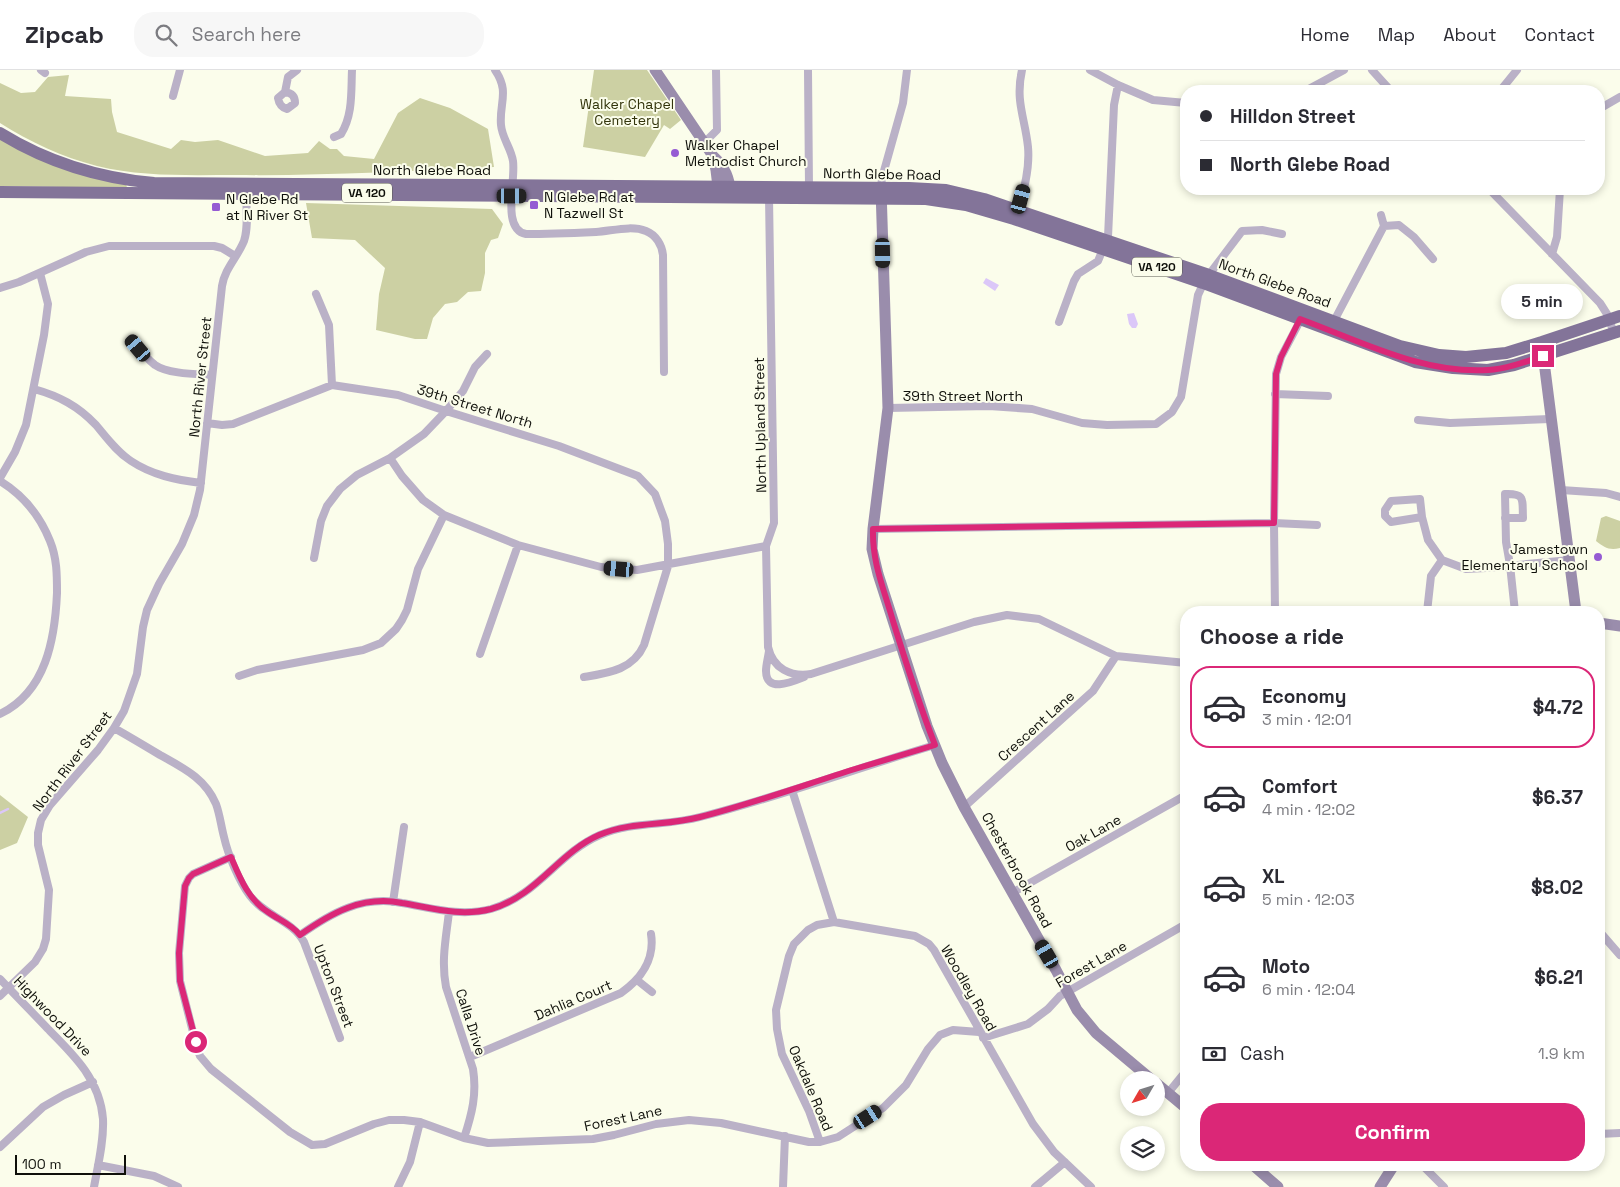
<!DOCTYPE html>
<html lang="en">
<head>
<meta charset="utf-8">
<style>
	:root { --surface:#fff; --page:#f7f7f7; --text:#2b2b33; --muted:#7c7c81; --line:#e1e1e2; --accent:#db2777 }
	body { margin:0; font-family:"Space Grotesk",sans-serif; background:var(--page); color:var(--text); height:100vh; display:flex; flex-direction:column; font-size:19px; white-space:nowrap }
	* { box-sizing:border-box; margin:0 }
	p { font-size:16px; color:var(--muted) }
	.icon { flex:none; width:28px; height:28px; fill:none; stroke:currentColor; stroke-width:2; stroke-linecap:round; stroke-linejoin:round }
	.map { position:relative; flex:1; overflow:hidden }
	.panel { position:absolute; left:1180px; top:536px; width:425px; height:565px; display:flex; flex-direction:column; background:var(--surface); border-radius:20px; box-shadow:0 2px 8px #0003 }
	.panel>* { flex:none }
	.hud { position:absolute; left:1180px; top:15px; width:425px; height:110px; border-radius:20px; box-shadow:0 2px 8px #0003; display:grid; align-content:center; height:110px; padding:0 20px; background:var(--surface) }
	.needle { width:32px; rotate:231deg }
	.fabs { position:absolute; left:1120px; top:1001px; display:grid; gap:10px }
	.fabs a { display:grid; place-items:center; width:45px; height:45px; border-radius:50%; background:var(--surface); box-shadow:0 2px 8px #0003; font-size:25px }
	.scale { position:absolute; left:15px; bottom:12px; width:111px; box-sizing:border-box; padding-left:5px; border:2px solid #0f100a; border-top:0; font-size:14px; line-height:18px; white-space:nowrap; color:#0f100a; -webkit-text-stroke:4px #fbfdeb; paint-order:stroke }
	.end { position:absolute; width:22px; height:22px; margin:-11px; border:6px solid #db2777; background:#fff; box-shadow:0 0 0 2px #fff }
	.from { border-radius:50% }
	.bubble { position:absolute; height:35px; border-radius:18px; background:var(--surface); box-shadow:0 2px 8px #0003; font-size:16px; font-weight:600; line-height:35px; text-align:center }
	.car { position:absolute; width:15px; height:30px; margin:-15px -8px; border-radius:6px; box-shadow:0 0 4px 1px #0007; background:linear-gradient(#222 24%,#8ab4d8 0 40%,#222 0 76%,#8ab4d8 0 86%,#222 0) }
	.hud b { display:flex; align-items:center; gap:18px; height:48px; font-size:19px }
	.hud b+b { border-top:1px solid var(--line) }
	.hud i { width:12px; height:12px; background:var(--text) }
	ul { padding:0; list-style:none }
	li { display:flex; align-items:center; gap:15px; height:82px; margin:0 10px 8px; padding:0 10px; border:2px solid transparent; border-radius:20px }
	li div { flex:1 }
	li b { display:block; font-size:19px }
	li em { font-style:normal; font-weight:600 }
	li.on { border-color:var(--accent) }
	li>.icon { width:45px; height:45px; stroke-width:1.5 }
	h2 { padding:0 20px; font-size:22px; line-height:60px }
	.pay { display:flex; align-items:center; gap:12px; height:55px; padding:0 20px; font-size:19px }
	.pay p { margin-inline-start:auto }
	.primary-button { display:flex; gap:10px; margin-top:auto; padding:10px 20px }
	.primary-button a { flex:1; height:58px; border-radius:20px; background:var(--accent); color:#fff; font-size:20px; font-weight:600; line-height:58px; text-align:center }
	header { display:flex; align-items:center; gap:30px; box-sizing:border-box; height:70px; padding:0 25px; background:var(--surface); border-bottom:1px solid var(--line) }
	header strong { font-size:24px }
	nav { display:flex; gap:28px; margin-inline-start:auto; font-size:18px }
	.search { width:350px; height:45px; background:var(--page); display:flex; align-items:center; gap:12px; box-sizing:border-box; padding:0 18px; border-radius:20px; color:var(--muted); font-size:19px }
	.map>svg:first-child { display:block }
	.green { fill:#ccd0a3 }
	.water { fill:#dbc7f8 }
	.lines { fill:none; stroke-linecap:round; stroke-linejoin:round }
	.stream { stroke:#dbc7f8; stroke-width:2.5 }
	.street { stroke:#bab1c7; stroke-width:8 }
	.secondary { stroke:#9a8dac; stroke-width:11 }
	.primary { stroke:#837499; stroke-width:12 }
	.route { stroke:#db2777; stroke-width:6 }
	.poi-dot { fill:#955bd3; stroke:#fbfdeb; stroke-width:2 }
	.labels { text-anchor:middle; stroke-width:4; stroke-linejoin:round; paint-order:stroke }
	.shield { fill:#fbfdeb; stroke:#56574e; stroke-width:1 }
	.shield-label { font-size:12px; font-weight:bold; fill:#0f100a }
	.park-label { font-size:14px; fill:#32340b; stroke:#fbfdeb }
	.poi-label { font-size:14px; fill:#0f100a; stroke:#fbfdeb; text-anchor:start }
	.street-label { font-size:14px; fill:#0f100a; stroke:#fbfdeb }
</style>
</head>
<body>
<header>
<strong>Zipcab</strong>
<div class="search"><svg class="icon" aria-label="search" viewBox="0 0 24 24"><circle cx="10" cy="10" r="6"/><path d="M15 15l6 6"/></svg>Search here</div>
<nav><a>Home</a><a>Map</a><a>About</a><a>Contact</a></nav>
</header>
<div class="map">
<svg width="1620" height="1117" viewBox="0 0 1620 1117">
	<rect width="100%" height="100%" fill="#fbfdeb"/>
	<path class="green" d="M594,0h53l34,50 -11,9 -6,-4 -19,32 -62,-10z
		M69,5l-4,21 46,3 1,13 5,20 54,17 10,-9 14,2 23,-2 47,16 43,-3 11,-12 11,8h7l7,7 30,3 24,-46 22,-15 30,10 38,21 6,38c-86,4 -172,9 -258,8 -46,0 -95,2 -139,-9 -35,-9 -67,-24 -97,-43v-40l21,10 14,-1 13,-15z
		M0,69l126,44 1,5 -127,-2z
		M306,133l186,6 11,15 -5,14 -7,2 -6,13v20l-4,18 -13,1 -11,10 -12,2 -12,14 -6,21h-12l-39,-9 3,-36 6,-26 -30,-28 -43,-2z
		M1606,446l14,5v27c-11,3 -16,-1 -24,-7l5,-23z
		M0,725l28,22 -11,26 -17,7z"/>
	<path class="water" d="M986,208l13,7 -4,6 -12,-8z
		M1134,243l4,11 -2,4h-4l-3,-4 -2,-10z"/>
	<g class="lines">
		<path class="stream" d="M0,743l8,-4"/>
		<path class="street" d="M41,0l4,3
			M495,0c15,22 4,33 6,55 1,13 10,23 12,36 3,20 -12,68 13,73 24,0 47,-1 70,-2 16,-1 35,-7 50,-1 10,4 16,14 17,24l1,117
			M808,0l1,117
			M1090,0l28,15 35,15 33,3
			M1372,0l19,21
			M1305,21l39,-21
			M1500,21l17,-21
			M285,22c7,1 10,4 10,11l-8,6c-6,-2 -8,-5 -9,-11l7,-6 3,-15 9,-7
			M173,26l7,-26
			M1599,39l21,-12
			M334,67l7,-3c12,-19 10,-42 11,-64
			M704,73l13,-13 -1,-60
			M881,118l1,-10 21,-75 4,-33
			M1489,119l111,114 7,11 7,19
			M769,127l5,326 -8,23 2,101c5,22 23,30 43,27l163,-52 33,-7 32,4 77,37 70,7
			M1017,143c7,-21 13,-44 11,-66 -3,-29 -13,-46 -6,-77
			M1381,145l3,11
			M1552,184l5,-17 3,-48
			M0,218l19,-6 67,-30 23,-6h105l8,2 13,8
			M316,224l13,31 3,60
			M1334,251l50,-95 15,-1 15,12 19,22
			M1059,252l15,-41 4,-7 20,-13 10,-24 6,-132 4,-20
			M131,269c7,9 15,19 24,26 13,9 41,9 57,10
			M34,319c25,7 44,17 62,36 11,13 21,27 35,36 21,14 45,19 70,22
			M1275,324l53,2
			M888,338l101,-2 43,3 50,14 25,2 49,-1 16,-12 9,-15 17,-102 7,-15 37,-49 20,-1 20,4
			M1418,350l32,3 100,-4
			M207,353l15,2 11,-1 99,-39 66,10 48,16 113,35 79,30 17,18 10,27 3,23v22l-24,79c-11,25 -36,28 -60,32
			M390,388l12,18 21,24 21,15 74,30 83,22 36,3 129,-24
			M0,408l15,-26 11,-27 18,-90 4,-31 -8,-31
			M0,411c23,14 40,35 50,60 7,17 7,34 7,52 -2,46 -11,99 -57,121
			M1561,420l45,3 14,4
			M1422,447l-2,-18 -29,2 -6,9v6l6,6 31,-5 6,23 14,20 24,9 20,-1 84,-8
			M1505,448h18c-1,-18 3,-25 -18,-24l1,48 4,23 5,47
			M873,459l401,-6 43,2
			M314,488l7,-37 6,-15 13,-17 17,-14 33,-17 34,-24 22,-23 17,-20 12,-24 12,-13
			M1275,542l-1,-89 2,-149 5,-17 20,-38
			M1427,542l4,-36 11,-16
			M769,581c-1,7 -3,14 -3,20 0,23 28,10 38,6
			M480,584l38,-109
			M239,606l18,-6 106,-20 18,-7 15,-14 6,-9 5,-10 11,-41 26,-54
			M114,658c16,9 31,18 46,27 23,13 45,23 56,49 4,11 5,22 8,33 4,18 15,44 26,59 15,20 42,24 54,46l36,96
			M792,720l42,132 81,14 14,8 5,6 99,174 21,28 37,35
			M964,737l129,-116 23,-35
			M231,787l-38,17 -4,4 -4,8 -6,67 1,28 17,67 3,8 11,13 79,63 22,13 13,-1 49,-20 15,-4h15l16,2 44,16 24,5 105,-4 21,-4 42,-11 33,-4 32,3 88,19h11l18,-5 45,-29 23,-23 22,-36 12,-14 13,-5 26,2
			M1012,823l174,-98
			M393,832l11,-75
			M449,842c-3,26 -8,49 -3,75l27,82c4,25 -1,45 -9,69
			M1599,861l21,24
			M300,865c31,-22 63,-40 102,-32 30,5 58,14 89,6 46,-13 67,-56 109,-74 32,-14 67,-9 100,-18 79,-20 157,-49 235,-72
			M0,909c16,17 32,33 48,50 26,26 52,51 55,90 1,22 -5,46 -9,68
			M637,910l15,12
			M0,926l35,-34 8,-13 3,-10 3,-49 -11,-45v-12l3,-13 9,-15 48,-55 16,-22 10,-17 13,-37 6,-47 4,-17 12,-26 23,-40 12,-29 6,-25 22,-204c3,-18 15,-28 22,-45 5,-15 2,-34 2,-50
			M983,968l45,-14 20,-15 12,-13 126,-72
			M470,987l151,-64c20,-14 34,-34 30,-59
			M1168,1023l18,-22
			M1599,1064l21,-1
			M820,1072l-11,-31 -27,-57 -5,-25 -1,-19 13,-54 5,-12 14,-14 9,-5 17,-3
			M0,1077l43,-40 21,-12 29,-13
			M98,1095l56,11 24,11
			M1422,1095l22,22
			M398,1117l12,-25 10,-40
			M783,1117l2,-51
			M1035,1117l30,-25"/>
		<path class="secondary" d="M655,0l58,86c13,12 16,22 18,38
			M713,86l3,14 3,25
			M881,119l7,219 -15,121 -1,20 6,25 49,152 15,37 22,44 92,163 21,40 19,23 56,47
			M1542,276l34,266
			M1599,553l21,3
			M1156,1013l30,25
			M1253,1095l25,22
			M1380,1117l14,-22"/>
		<path class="primary" d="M0,63c47,29 99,45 154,50l755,5 37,2 38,9 225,76 191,71 39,9 27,2 40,-4 36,-11 78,-26
			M0,122l926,7 40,6 48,14 189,64 212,79 38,6 35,2 26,-5 106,-34"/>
	</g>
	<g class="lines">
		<path class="route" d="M196,972l-16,-61 -1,-28 6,-67 4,-8 4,-4 38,-17c9,21 17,42 37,55 11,8 23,12 32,23 31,-22 63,-40 102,-32 30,5 58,14 89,6 46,-13 67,-56 108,-74 33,-14 68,-9 101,-18 52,-13 104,-32 155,-48 27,-8 54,-16 80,-24 -16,-41 -29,-82 -42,-124 -9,-32 -21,-58 -20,-92l401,-6 2,-149 5,-17 19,-38c60,22 122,55 188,51 18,-1 37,-8 55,-14"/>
	</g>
	<g class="poi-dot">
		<circle cx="675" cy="83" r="5"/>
		<rect x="529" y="130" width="10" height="10" rx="2.5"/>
		<rect x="211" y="132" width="10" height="10" rx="2.5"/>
		<circle cx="1598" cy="487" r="5"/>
	</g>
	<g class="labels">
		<g class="shield">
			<rect x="342" y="113.5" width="50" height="19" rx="4"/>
			<rect x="1132" y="187.5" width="50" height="19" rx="4"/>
		</g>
		<g class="shield-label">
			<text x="367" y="127">VA 120</text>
			<text x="1157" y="201">VA 120</text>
		</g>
		<g class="park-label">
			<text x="627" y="39">Walker Chapel<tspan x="627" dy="16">Cemetery</tspan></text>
		</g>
		<g class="poi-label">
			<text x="685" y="80">Walker Chapel<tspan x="685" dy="16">Methodist Church</tspan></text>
			<text x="544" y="132">N Glebe Rd at<tspan x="544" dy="16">N Tazwell St</tspan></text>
			<text x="226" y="134">N Glebe Rd<tspan x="226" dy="16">at N River St</tspan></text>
			<text x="1588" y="484" text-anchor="end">Jamestown<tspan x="1588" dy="16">Elementary School</tspan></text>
		</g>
		<g class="street-label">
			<text x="432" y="105">North Glebe Road</text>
			<text transform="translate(882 104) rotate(1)" y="5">North Glebe Road</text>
			<text transform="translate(1275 213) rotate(20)" y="5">North Glebe Road</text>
			<text transform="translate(200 307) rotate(-84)" y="5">North River Street</text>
			<text x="963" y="331">39th Street North</text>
			<text transform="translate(475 336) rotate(17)" y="5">39th Street North</text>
			<text transform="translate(760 355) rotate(-91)" y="5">North Upland Street</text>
			<text transform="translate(1036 656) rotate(-42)" y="5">Crescent Lane</text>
			<text transform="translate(72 691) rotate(-53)" y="5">North River Street</text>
			<text transform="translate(1093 763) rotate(-29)" y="5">Oak Lane</text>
			<text transform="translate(1017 800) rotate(61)" y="5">Chesterbrook Road</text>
			<text transform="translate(1091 894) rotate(-30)" y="5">Forest Lane</text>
			<text transform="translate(334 916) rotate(69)" y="5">Upton Street</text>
			<text transform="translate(969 918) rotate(60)" y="5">Woodley Road</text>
			<text transform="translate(573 930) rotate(-23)" y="5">Dahlia Court</text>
			<text transform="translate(53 946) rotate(46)" y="5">Highwood Drive</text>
			<text transform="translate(471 952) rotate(72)" y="5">Calla Drive</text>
			<text transform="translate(811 1018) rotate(67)" y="5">Oakdale Road</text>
			<text transform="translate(623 1048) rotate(-12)" y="5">Forest Lane</text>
		</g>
	</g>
</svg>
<div class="fabs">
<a><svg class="needle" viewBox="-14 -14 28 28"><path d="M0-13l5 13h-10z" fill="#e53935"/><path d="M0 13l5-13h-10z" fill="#7c7c81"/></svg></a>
<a><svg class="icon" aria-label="layers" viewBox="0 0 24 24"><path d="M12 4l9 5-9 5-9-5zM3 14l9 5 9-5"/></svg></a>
</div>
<div class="scale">100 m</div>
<i class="end from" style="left:196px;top:972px"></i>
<i class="end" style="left:1543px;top:286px"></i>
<div class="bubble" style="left:1501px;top:214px;width:82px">5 min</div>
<i class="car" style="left:512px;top:126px;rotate:90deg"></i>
<i class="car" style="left:1021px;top:129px;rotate:15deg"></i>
<i class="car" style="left:883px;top:183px;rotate:179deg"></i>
<i class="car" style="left:138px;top:278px;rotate:320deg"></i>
<i class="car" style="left:619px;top:499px;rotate:275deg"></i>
<i class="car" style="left:1047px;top:884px;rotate:330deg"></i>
<i class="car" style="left:868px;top:1047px;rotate:57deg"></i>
<div class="hud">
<b><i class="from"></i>Hilldon Street</b>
<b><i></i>North Glebe Road</b>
</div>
<section class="panel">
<h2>Choose a ride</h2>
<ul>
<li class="on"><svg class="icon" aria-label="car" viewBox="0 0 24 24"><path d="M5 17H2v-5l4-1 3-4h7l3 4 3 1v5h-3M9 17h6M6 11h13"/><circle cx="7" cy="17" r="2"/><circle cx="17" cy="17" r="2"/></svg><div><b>Economy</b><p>3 min · 12:01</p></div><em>$4.72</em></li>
<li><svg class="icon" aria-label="car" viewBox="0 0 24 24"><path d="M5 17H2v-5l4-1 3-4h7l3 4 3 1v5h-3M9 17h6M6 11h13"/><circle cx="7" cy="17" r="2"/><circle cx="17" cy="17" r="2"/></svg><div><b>Comfort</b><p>4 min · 12:02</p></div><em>$6.37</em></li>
<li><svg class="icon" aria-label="car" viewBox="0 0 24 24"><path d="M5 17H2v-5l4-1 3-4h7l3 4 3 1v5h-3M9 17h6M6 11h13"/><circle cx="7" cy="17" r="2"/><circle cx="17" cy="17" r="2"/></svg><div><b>XL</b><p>5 min · 12:03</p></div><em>$8.02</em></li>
<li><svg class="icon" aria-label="car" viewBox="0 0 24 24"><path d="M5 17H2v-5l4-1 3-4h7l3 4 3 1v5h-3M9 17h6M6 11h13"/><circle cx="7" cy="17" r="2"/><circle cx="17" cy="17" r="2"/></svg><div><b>Moto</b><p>6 min · 12:04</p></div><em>$6.21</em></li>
</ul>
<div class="pay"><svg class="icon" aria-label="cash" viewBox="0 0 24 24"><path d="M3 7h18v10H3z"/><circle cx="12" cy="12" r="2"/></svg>Cash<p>1.9 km</p></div>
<div class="primary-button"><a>Confirm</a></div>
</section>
</div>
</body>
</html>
